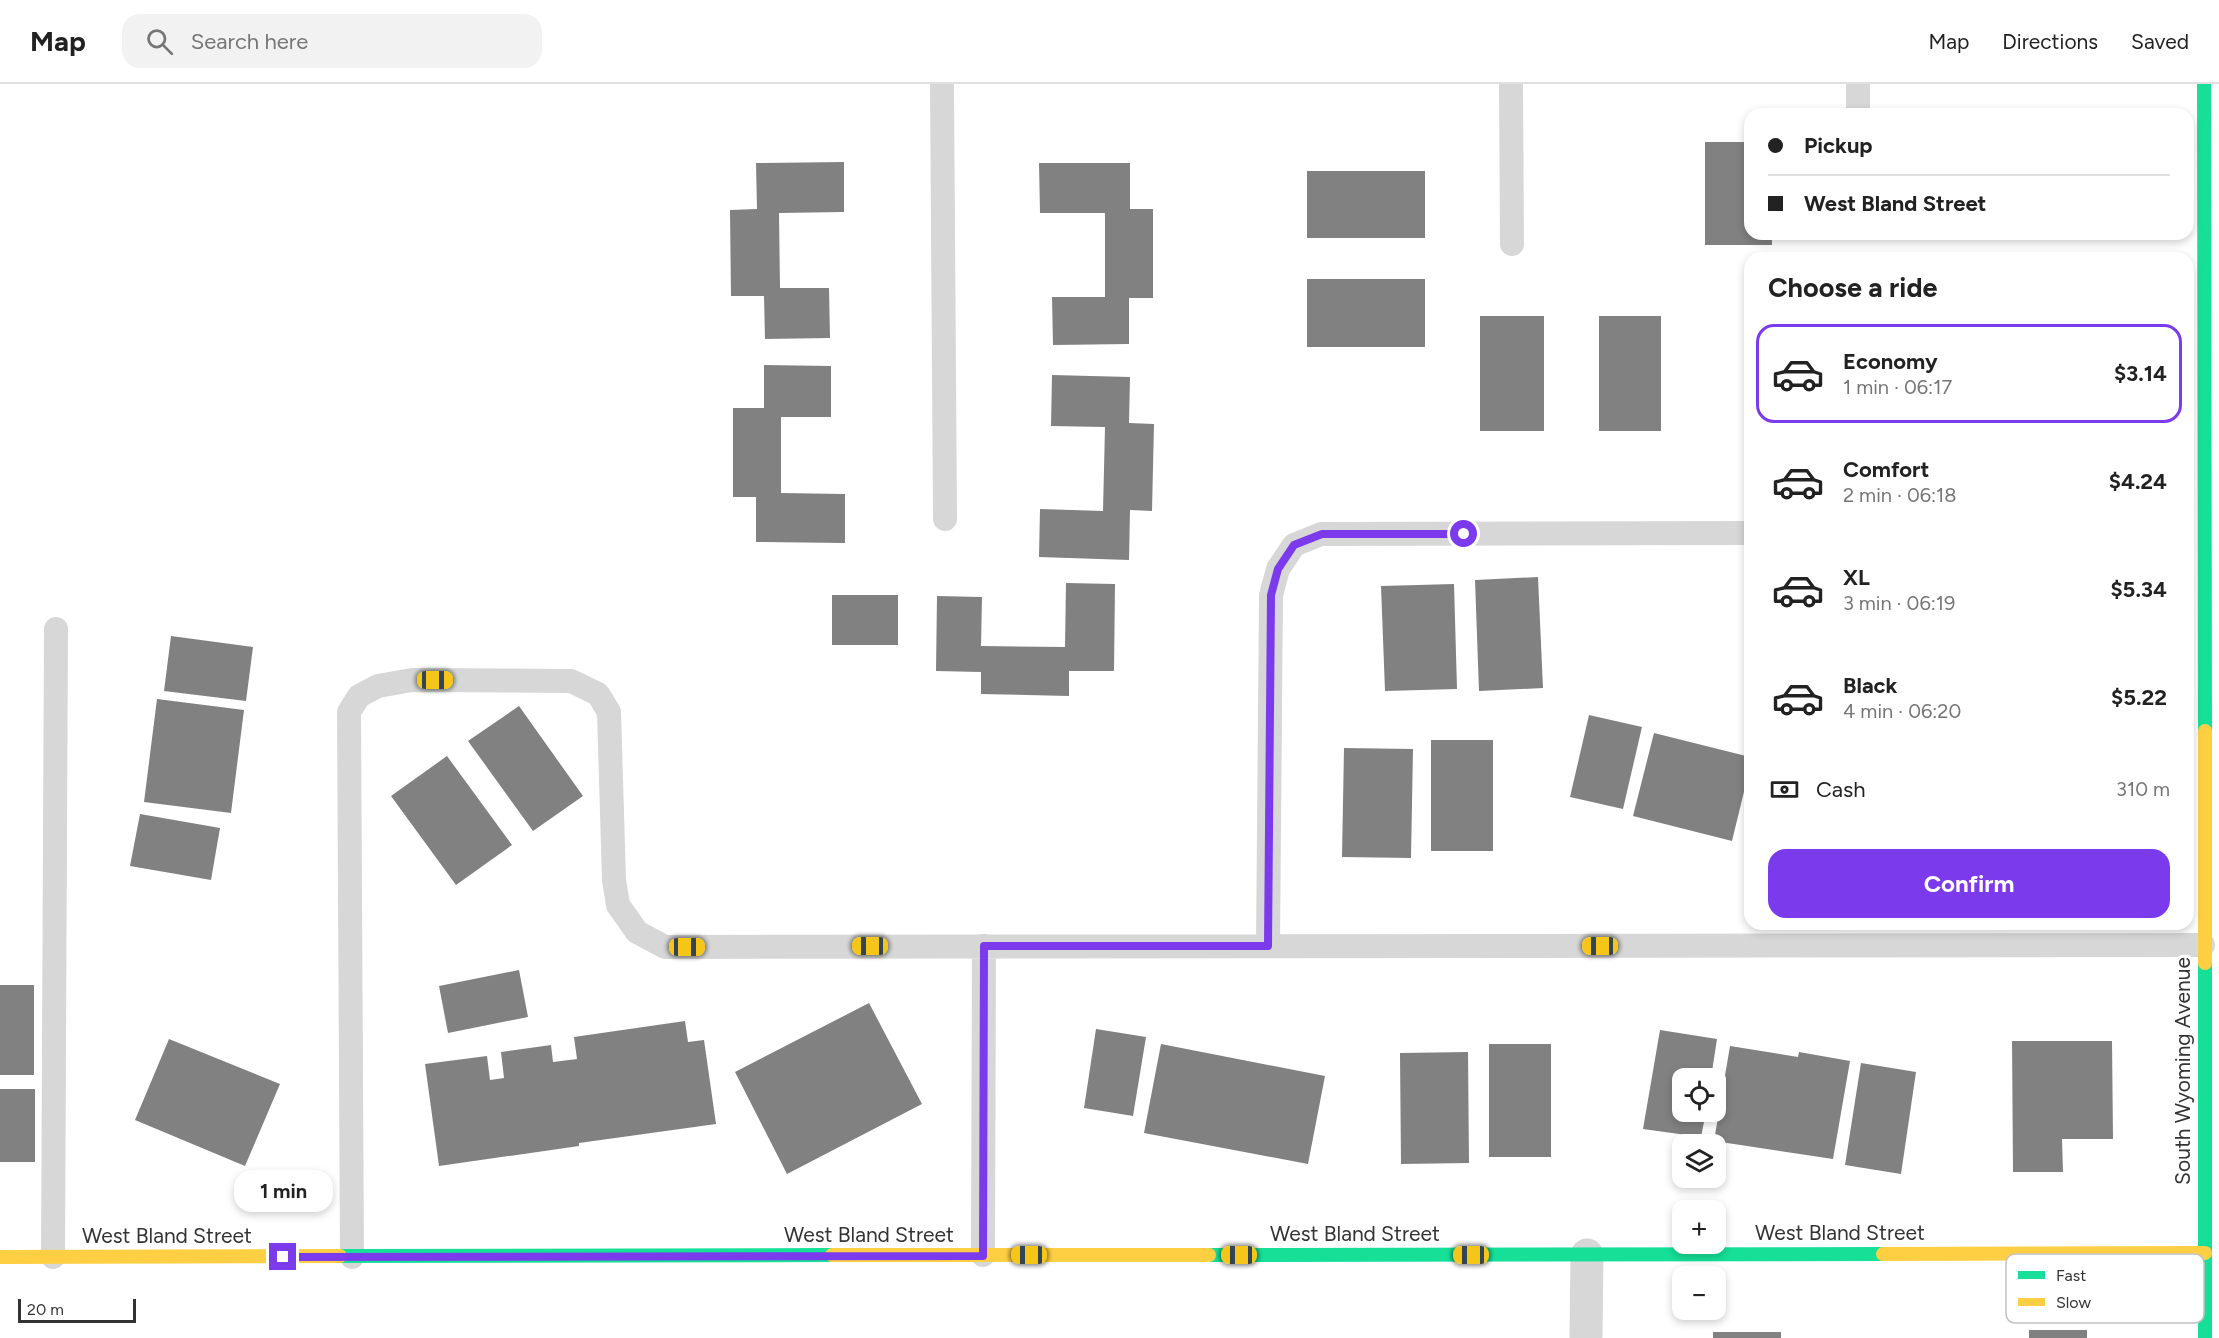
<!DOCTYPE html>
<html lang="en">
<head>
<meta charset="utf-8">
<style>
	:root { --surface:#fff; --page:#f2f2f2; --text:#222; --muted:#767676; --line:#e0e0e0; --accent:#7c3aed }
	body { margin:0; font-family:Figtree,sans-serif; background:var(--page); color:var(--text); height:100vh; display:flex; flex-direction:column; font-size:22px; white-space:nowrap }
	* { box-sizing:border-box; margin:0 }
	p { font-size:20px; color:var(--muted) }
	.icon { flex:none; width:33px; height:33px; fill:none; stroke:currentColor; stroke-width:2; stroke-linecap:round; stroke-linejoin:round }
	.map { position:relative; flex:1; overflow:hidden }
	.sheet { position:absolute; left:1744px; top:168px; width:450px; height:678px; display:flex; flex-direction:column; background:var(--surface); border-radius:18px; box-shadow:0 3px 9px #0003 }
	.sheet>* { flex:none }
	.guide { position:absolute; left:1744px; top:24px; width:450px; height:132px; border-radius:18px; box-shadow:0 3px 9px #0003; display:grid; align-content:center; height:132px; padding:0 24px; background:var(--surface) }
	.controls { position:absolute; left:1672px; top:984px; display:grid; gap:12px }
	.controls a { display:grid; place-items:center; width:54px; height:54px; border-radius:12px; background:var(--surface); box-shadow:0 3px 9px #0003; font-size:30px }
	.scale { position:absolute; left:18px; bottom:15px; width:118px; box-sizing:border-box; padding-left:6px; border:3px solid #333; border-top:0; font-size:16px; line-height:21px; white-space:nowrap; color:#333; -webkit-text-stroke:4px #fff; paint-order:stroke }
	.end { position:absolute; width:27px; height:27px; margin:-14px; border:8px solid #7c3aed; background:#fff; box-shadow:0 0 0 3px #fff }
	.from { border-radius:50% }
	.bubble { position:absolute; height:42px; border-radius:18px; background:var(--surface); box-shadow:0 3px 9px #0003; font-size:20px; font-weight:700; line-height:42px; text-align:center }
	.car { position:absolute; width:18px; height:36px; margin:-18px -9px; border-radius:8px; box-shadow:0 0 4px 2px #0007; background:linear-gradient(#f5c518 24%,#345 0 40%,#f5c518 0 76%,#345 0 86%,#f5c518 0) }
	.guide b { display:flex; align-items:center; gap:21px; height:57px; font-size:22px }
	.guide b+b { border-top:2px solid var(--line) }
	.guide i { width:15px; height:15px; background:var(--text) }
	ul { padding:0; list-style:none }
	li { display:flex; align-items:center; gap:18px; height:99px; margin:0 12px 9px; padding:0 12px; border:3px solid transparent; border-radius:18px }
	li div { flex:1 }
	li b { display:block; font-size:22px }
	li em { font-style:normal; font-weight:700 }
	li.selected { border-color:var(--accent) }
	li>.icon { width:54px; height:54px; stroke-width:1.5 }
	h2 { padding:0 24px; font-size:27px; line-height:72px }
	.pay { display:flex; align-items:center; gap:15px; height:66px; padding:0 24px; font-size:22px }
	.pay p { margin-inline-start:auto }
	.action { display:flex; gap:12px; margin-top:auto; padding:12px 24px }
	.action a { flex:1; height:69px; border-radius:18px; background:var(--accent); color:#fff; font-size:24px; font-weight:700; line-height:69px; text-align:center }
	header { display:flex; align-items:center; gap:36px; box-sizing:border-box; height:84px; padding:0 30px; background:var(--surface); border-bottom:2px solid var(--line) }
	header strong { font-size:28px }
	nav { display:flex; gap:33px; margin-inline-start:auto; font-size:21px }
	.search { width:420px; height:54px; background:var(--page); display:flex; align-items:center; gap:15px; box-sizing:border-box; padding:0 21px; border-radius:18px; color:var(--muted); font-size:22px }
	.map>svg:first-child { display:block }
	.building { fill:#818181 }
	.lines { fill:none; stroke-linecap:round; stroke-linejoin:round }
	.lane { stroke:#d7d7d7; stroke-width:24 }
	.street { stroke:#d7d7d7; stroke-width:33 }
	.fast { stroke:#16e098; stroke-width:14 }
	.slow { stroke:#ffcf43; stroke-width:14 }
	.route { stroke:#7c3aed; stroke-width:8 }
	.labels { text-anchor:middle; stroke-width:6; stroke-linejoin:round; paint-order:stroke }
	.street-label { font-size:21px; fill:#333; stroke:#fff }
	.key { fill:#fff; stroke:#c2c2c2; stroke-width:1.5 }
	.key-label { font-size:16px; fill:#333 }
</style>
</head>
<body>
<header>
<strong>Map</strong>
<div class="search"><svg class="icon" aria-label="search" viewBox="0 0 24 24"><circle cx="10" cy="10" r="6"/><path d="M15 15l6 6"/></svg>Search here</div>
<nav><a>Map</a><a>Directions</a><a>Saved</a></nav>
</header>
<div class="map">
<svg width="2219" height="1254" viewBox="0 0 2219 1254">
	<rect width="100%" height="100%" fill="#fff"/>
	<path class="building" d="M1705,58h45v92h22v11h-67z
		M844,78v50l-65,1 1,75h49l1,50 -65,1 -1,-43h-33l-1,-86 27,-1 -1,-46z
		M1039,79h91v46h23v89h-24v46l-76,1 -1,-48h53v-84h-65z
		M1307,87h118v67h-118z
		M1947,150h114v2h-114z
		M1307,195h118v68h-118z
		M1480,232h64v115h-64z
		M1599,232h62v115h-62z
		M764,281l67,1v51h-50v76l64,1v49l-89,-1v-45h-23v-89h31z
		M1052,291l78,2 -1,46 25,1 -2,87 -22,-1 -1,50 -90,-3 1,-48 63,2 2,-84 -54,-1z
		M1538,493l5,111 -64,3 -4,-111z
		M1066,499l49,1 -1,87h-45v25l-88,-2v-22l-45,-1 1,-75 45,1 -1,49 84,1z
		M1454,500l3,105 -72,2 -4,-105z
		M832,511h66v50h-66z
		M171,552l82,11 -7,54 -82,-10z
		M157,615l87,11 -13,103 -87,-11z
		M519,622l64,90 -50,35 -65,-90z
		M1589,631l53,12 -19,82 -53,-12z
		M1654,649l96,24v10l-18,74 -99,-25z
		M1431,656h62v111h-62z
		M1344,664l69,1 -2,109 -69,-1z
		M447,672l65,89 -56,40 -65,-89z
		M140,730l80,14 -9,52 -81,-14z
		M519,886l9,47 -80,16 -9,-47z
		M0,901h34v90h-34z
		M869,919l53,101 -135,70 -52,-102z
		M685,937l3,21 16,-2 12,84 -137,19v3l-140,20 -14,-102 62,-8 3,24 14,-2 -3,-26 50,-7 2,17 24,-3 -3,-22z
		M1096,945l50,8 -13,79 -49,-8z
		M1660,946l57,9 -6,39h-28v34h23l-5,25 -58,-8z
		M169,955l111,45 -35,82 -110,-46z
		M2012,957h100l1,98h-51l1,33h-50z
		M1161,960l164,32 -17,88 -164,-31z
		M1489,960h62v113h-62z
		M1730,962l68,11 1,-5 51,9 -17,98 -119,-18z
		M1468,968l1,111 -68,1 -1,-111z
		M1861,979l55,9 -15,102 -56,-9z
		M0,1005h35v73h-35z
		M2029,1246h58v8h-58z
		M1713,1248h68v6h-68z"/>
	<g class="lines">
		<path class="lane" d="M942,0l3,435
			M1511,0l1,160
			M1858,30v-30
			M1268,862l3,-351 7,-26 16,-24 27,-11 429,-1
			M983,1171l1,-309
			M53,1173l3,-628
			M352,1173l-3,-545 10,-16 19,-10 34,-6 159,1 27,13 11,18 5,168 4,25 19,27 28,15 1538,-2"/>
		<path class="street" d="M1586,1254l1,-83"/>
		<path class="fast" d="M2204,0l1,647
			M2205,879v375
			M1209,1171l674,-1
			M340,1172l492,-1"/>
		<path class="slow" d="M2205,647v232
			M1883,1170l322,-1
			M832,1171h377
			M0,1173l340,-1"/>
	</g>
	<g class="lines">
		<path class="route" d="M283,1173l700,-1 1,-310h284l3,-351 7,-26 16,-24 28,-11h142"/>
	</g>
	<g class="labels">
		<g class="street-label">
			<text transform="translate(2183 987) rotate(-90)" y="7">South Wyoming Avenue</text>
			<text x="1840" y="1156">West Bland Street</text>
			<text x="1355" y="1157">West Bland Street</text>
			<text x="869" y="1158">West Bland Street</text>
			<text x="167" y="1159">West Bland Street</text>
		</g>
	</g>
	<rect x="2006" y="1170" width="198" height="69" rx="9" class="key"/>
	<rect x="2018" y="1187" width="27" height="8" fill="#16e098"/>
	<rect x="2018" y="1214" width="27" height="8" fill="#ffcf43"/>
	<g class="key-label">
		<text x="2056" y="1197">Fast</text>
		<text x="2056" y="1224">Slow</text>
	</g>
</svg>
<div class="controls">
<a><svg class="icon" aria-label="locate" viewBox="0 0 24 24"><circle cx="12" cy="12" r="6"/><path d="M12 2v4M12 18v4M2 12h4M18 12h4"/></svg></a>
<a><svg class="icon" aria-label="layers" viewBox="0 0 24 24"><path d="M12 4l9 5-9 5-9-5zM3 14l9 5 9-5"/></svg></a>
<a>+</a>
<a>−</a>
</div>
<div class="scale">20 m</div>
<i class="end from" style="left:1464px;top:450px"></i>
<i class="end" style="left:283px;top:1173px"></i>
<div class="bubble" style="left:234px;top:1086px;width:99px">1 min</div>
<i class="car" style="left:435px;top:596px;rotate:90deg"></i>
<i class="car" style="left:870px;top:862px;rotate:270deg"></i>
<i class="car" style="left:1600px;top:862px;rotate:270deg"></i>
<i class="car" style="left:687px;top:863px;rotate:90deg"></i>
<i class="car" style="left:1029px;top:1171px;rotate:270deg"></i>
<i class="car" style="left:1239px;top:1171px;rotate:270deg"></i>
<i class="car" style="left:1471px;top:1171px;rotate:270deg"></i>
<div class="guide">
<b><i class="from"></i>Pickup</b>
<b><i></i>West Bland Street</b>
</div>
<section class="sheet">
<h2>Choose a ride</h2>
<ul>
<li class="selected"><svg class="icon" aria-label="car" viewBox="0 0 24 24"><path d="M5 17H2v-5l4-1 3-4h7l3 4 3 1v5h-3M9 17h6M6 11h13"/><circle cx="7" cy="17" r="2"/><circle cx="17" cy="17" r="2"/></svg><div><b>Economy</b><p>1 min · 06:17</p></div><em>$3.14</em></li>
<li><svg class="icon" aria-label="car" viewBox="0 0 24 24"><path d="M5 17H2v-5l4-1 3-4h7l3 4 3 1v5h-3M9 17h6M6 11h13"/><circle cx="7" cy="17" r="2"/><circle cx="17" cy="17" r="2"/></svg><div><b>Comfort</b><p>2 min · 06:18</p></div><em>$4.24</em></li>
<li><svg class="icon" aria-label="car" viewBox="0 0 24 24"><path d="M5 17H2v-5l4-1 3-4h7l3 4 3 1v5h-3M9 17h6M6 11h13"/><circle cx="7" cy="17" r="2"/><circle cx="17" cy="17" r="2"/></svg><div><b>XL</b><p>3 min · 06:19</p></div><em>$5.34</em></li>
<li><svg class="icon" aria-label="car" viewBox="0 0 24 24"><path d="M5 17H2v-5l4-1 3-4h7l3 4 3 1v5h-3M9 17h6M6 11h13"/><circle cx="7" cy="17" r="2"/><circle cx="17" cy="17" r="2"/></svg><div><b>Black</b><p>4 min · 06:20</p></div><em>$5.22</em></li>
</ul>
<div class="pay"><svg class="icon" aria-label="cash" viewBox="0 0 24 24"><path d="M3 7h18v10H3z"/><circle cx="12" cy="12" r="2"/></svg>Cash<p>310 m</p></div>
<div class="action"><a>Confirm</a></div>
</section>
</div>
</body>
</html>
